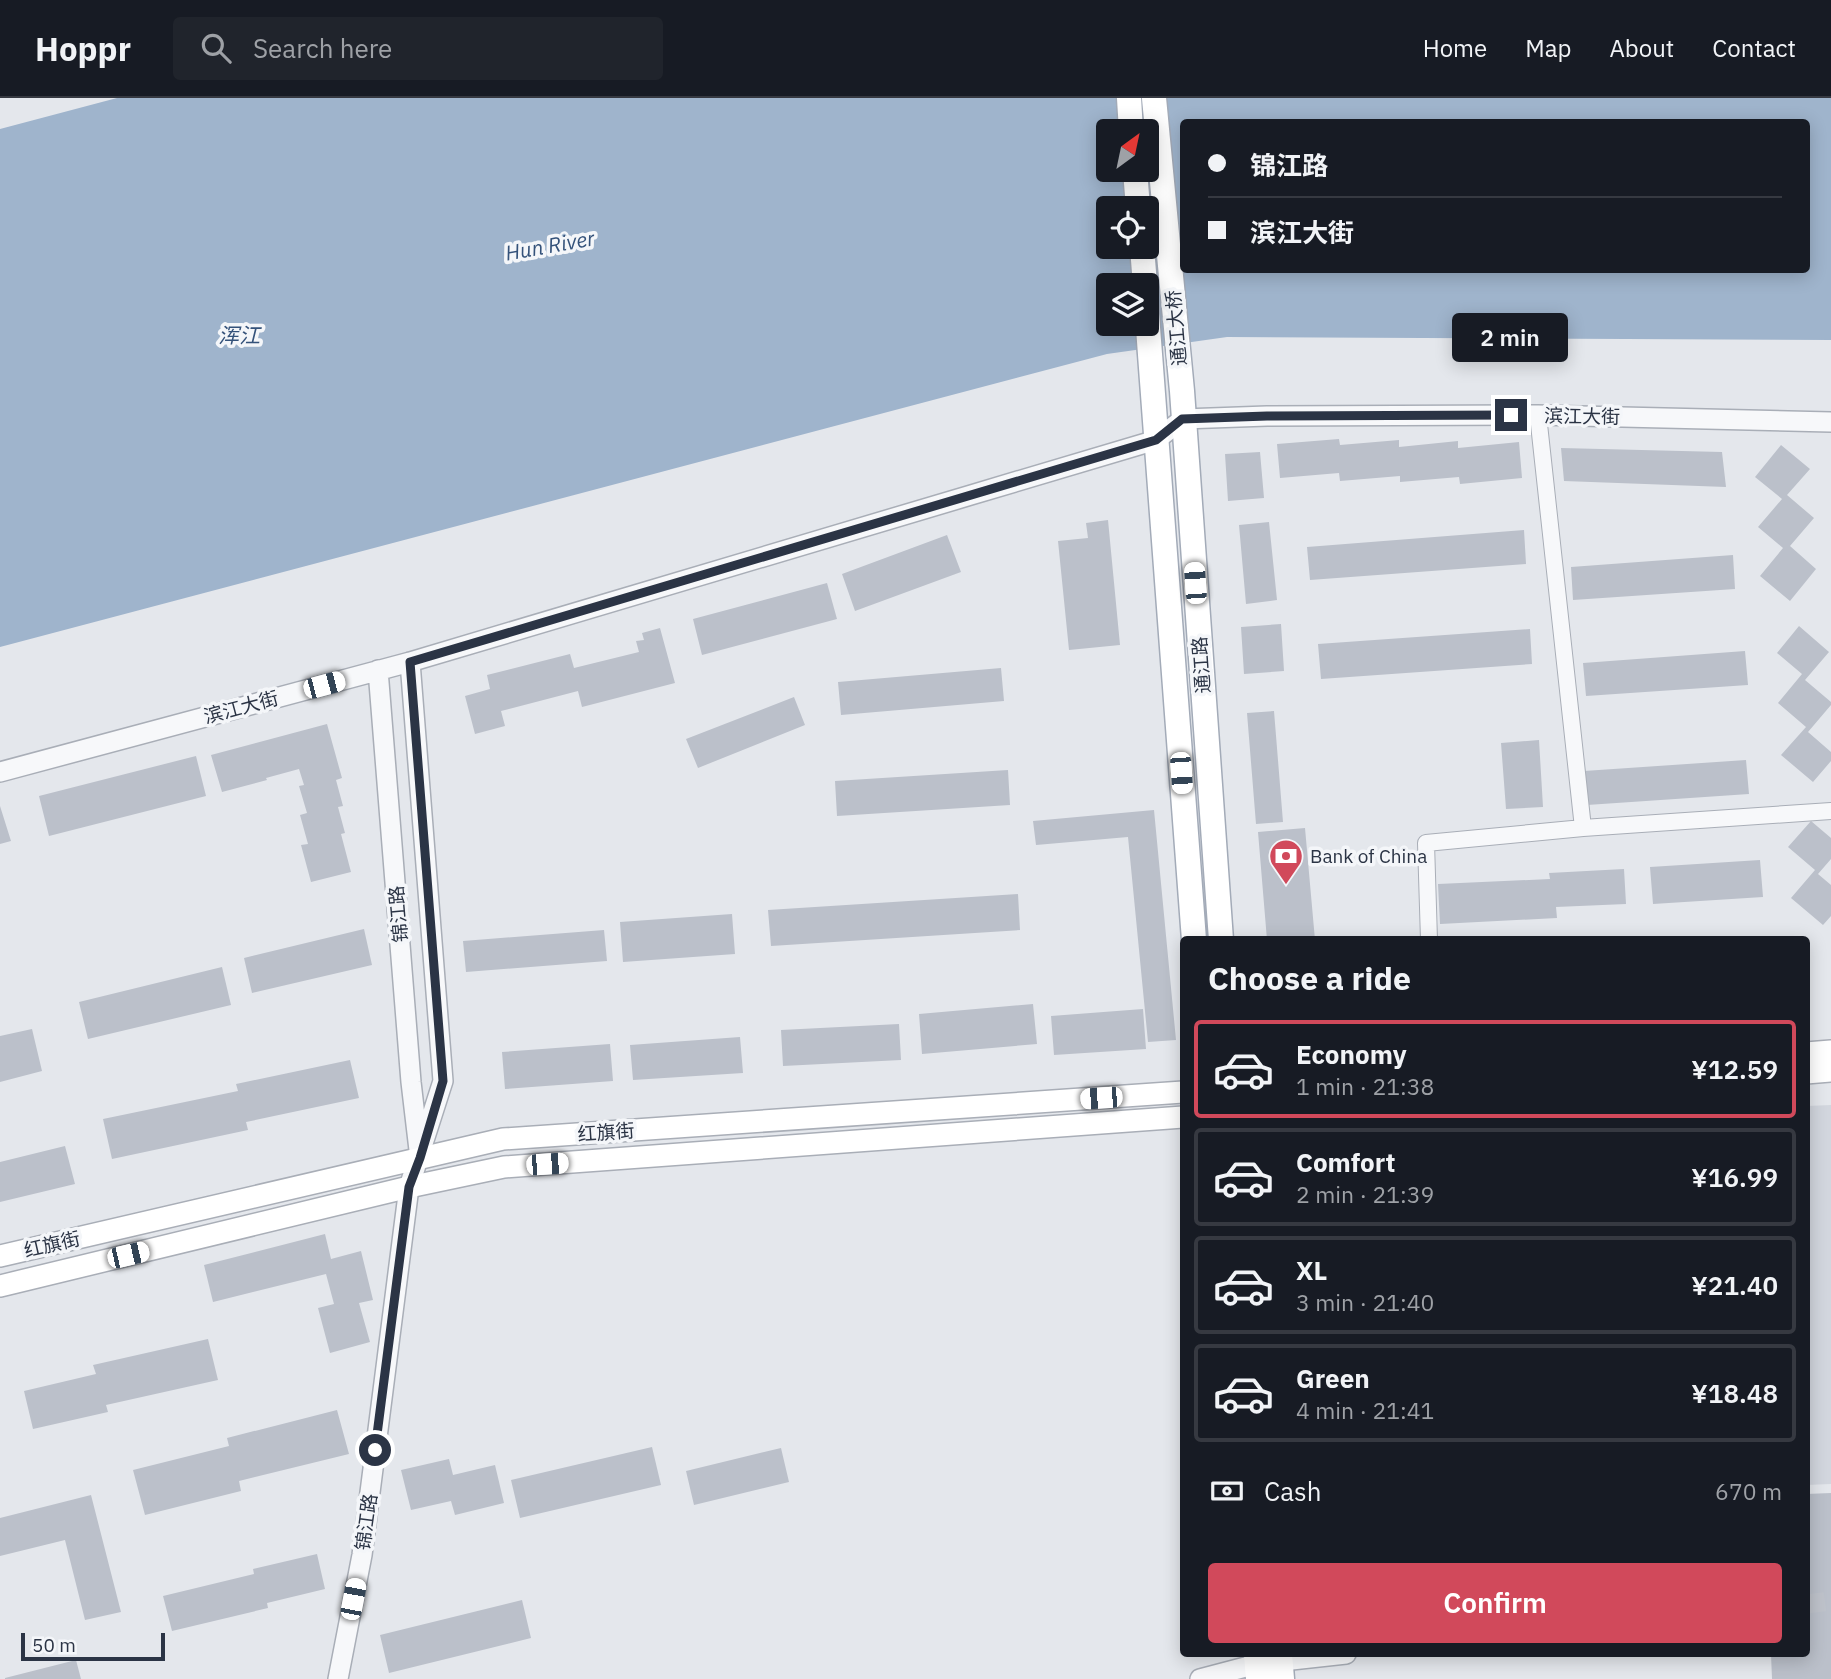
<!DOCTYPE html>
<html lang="en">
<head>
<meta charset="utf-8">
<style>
	:root { --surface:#171b24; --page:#20242c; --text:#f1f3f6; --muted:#9ea1a6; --line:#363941; --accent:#d1495b }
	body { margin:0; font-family:"IBM Plex Sans","Noto Sans SC",sans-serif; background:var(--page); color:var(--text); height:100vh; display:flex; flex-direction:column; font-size:26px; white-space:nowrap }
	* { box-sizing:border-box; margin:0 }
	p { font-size:23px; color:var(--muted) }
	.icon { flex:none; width:38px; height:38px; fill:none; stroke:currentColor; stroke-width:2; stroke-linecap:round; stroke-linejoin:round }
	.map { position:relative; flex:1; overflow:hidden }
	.side { position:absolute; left:1180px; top:838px; width:630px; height:721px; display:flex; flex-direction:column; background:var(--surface); border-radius:7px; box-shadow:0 4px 18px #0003 }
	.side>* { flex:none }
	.guide { position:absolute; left:1180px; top:21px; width:630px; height:154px; border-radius:7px; box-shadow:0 4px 18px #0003; display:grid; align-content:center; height:154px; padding:0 28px; background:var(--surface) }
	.needle { width:46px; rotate:33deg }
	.controls { position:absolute; left:1096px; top:21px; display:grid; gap:14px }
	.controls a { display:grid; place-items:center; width:63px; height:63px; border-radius:7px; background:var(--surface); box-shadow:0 4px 18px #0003; font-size:35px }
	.scale { position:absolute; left:21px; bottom:18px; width:144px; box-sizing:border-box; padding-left:7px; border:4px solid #2b3445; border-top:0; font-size:19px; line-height:24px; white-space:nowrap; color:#2b3445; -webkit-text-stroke:5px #f4f6f9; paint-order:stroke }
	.end { position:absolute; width:32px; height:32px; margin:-16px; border:9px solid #2b3445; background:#fff; box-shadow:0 0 0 4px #fff }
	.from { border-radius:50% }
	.bubble { position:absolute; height:49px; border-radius:7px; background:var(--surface); box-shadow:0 4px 18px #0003; font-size:23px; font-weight:600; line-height:49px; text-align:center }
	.car { position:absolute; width:21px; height:42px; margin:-21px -10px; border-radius:9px; box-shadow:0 0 5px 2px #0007; background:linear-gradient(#fff 24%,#345 0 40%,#fff 0 76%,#345 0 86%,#fff 0) }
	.guide b { display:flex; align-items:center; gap:24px; height:66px; font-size:26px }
	.guide b+b { border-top:2px solid var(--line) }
	.guide i { width:18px; height:18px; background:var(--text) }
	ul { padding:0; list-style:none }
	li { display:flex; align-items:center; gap:21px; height:98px; margin:0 14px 10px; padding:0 14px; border:4px solid var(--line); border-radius:7px }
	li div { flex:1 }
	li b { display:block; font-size:26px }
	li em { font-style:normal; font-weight:600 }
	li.selected { border-color:var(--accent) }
	li>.icon { width:63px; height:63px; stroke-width:1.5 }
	h2 { padding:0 28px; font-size:32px; line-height:84px }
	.pay { display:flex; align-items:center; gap:18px; height:77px; padding:0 28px; font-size:26px }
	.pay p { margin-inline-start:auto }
	.cta { display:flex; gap:14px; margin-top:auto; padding:14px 28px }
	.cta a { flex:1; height:80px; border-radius:7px; background:var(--accent); color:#fff; font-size:28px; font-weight:600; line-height:80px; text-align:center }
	header { display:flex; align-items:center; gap:42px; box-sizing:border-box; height:98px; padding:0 35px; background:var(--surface); border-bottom:2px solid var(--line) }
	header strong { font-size:33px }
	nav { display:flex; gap:38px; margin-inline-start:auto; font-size:24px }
	.search { width:490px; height:63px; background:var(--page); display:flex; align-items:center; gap:18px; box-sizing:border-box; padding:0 24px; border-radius:7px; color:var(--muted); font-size:26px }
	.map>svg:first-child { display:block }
	.built { fill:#d2d6de }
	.water { fill:#9fb4cc; fill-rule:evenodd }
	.building { fill:#bbc0ca }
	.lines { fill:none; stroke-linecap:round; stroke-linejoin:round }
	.tertiary-tunnel { stroke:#bfc3cb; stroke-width:19; stroke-dasharray:19 10; stroke-linecap:butt }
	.minor-casing { stroke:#a9aeb7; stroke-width:18 }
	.tertiary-casing { stroke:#a9aeb7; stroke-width:22 }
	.secondary-casing { stroke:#a9aeb7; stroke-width:24 }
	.primary-casing { stroke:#a3abb8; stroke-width:27 }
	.minor { stroke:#f7f8fa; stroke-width:16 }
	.tertiary { stroke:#f7f8fa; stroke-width:19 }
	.secondary { stroke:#fff; stroke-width:21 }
	.primary { stroke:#fff; stroke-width:24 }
	.route { stroke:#2b3445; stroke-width:9 }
	.labels { text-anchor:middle; stroke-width:7; stroke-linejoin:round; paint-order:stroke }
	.street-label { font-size:19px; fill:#2b3445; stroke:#f4f6f9 }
	.poi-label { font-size:19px; fill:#2b3445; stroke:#f4f6f9; text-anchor:start }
	.water-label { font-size:21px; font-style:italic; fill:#34527a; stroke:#f4f6f9 }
</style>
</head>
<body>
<header>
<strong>Hoppr</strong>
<div class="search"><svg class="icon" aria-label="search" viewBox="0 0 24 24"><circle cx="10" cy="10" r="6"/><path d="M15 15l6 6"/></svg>Search here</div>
<nav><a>Home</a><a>Map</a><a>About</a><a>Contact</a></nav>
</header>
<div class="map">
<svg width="1831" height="1581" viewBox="0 0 1831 1581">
	<rect width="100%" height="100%" fill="#e4e7ec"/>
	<path class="built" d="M1806,998l1,10 24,-1v379l-25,1z"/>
	<path class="water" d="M117,0h1714v242l-604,-3 -120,17 -1107,293v-518zM1183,24h623v148h-623zM1108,33h38v39h-38zM1108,110h38v39h-38zM1108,187h38v39h-38z"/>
	<path class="building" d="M1339,341l1,6 59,-5v7l59,-6v7l61,-6 3,36 -62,6 -1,-7 -59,5v-6l-60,5 -1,-8 -59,5 -3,-34z
		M1781,347l29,24 -23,26 27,23 -24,28 26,23 -26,32 -30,-25 23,-28 -25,-21 24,-28 -27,-22z
		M1561,350l161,4 4,35 -162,-6z
		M1260,354l4,46 -36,3 -3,-47z
		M1108,422l12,125 -51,5 -11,-109 30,-3 -2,-15z
		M1269,424l8,78 -31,4 -7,-79z
		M1524,432l2,34 -216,16 -3,-33z
		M947,437l14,37 -106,39 -13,-37z
		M1733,457l2,34 -162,11 -2,-33z
		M827,485l10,36 -135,36 -9,-36z
		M1281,526l3,47 -40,3 -3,-47z
		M1799,528l30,26 -24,28 26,22v3l-23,27 23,20v9l-18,21 -32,-27 25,-28 -28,-24 24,-29 -25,-21z
		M660,530l15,55 -93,24 -4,-16 -77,20 4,15 -30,8 -10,-38 25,-7 -3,-14 83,-21 4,14 65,-16 -3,-11 8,-1 -2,-7z
		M1530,531l2,35 -211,15 -3,-35z
		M1745,553l3,34 -162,11 -3,-33z
		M1001,570l3,33 -163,14 -3,-33z
		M794,599l11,28 -107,43 -12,-29z
		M1274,613l9,111 -27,2 -9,-111z
		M327,626l15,54 -6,2 7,26 -5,1 7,26 -4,1 10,38 -40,10 -10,-37 7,-1 -8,-29 7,-2 -8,-27 5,-1 -5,-16 -33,9 1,2 -45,12 -11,-37z
		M1539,642l4,67 -37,2 -5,-66z
		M196,658l10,40 -157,40 -10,-40z
		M1746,662l3,34 -162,11 -3,-34z
		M1008,672l2,35 -173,11 -2,-35z
		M0,708l11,35 -11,3z
		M1154,712l22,230 -28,2 -20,-205 -92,8 -3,-24z
		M1811,723l20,17v21l-13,15 13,11v31l-8,9 -32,-27 24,-28 -27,-23z
		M1305,730l10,112h-48l-9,-108z
		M1760,762l3,37 -110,7 -3,-37z
		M1624,771l2,35 -70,3 1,11 -117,6 -2,-40 112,-5 -1,-6z
		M1018,796l2,36 -249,16 -3,-36z
		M732,816l3,40 -112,8 -3,-40z
		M364,831l8,36 -120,28 -8,-35z
		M604,832l3,31 -141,11 -3,-31z
		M222,869l9,38 -143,34 -9,-37z
		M1033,906l4,40 -115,10 -3,-40z
		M1143,911l3,40 -92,6 -3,-39z
		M899,926l2,36 -118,6 -2,-36z
		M32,931l10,42 -42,11v-46z
		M740,939l3,36 -110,7 -3,-35z
		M610,946l3,37 -108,8 -3,-37z
		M350,962l9,38 -113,24 2,8 -136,29 -9,-40 135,-28 -2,-7z
		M65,1048l10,38 -75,18v-40z
		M325,1136l6,25 30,-8 12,49 -14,3 11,39 -40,11 -12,-45 16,-4 -8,-30 -113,28 -9,-37z
		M208,1241l10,41 -112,25 2,7 -75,17 -9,-38 72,-17 -3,-9z
		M337,1312l12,44 -110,27 2,10 -96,24 -12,-45 96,-24 -2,-8z
		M652,1349l9,38 -141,33 -9,-38z
		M781,1350l8,34 -95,23 -8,-34z
		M449,1361l4,16 42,-10 9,38 -49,12 -4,-14 -40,9 -10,-40z
		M1831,1395v186h-59l-1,-25h35v-160z
		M91,1397l30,117 -36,8 -20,-80 -65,16v-38z
		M317,1456l8,35 -58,14 1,5 -96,23 -9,-35 91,-22 -1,-5z
		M522,1502l9,38 -142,35 -9,-38z
		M76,1562l5,19h-76v-1z"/>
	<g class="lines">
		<path class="tertiary-tunnel" d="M1806,1506l25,-3"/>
		<g class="minor-casing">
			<path id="minor" d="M1583,730l248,-17
				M1429,842l-3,-97 157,-15 -45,-413"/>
		</g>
		<g class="tertiary-casing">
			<path id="tertiary" d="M378,572l33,412 8,68
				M0,674l410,-110 561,-167 185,-55 27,-21 84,-3 271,-1 293,7
				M338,1581l24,-124 47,-368 34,-106 -33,-419
				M1200,1581l57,-15 89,-10"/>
		</g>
		<g class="secondary-casing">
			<path id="secondary" d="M1806,955l25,-2
				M1806,975l25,-2
				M0,1158l503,-117 680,-47
				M0,1188l409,-99 95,-20 679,-50"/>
		</g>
		<g class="primary-casing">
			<path id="primary" d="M1129,0l2,33
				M1154,0l28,293 39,549
				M1135,72l3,38
				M1142,149l3,38
				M1146,203l48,639
				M1256,1556l2,25
				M1280,1556l2,25"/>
		</g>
		<use href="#minor" class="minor"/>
		<use href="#tertiary" class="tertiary"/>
		<use href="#secondary" class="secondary"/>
		<use href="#primary" class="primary"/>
	</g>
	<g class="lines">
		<path class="route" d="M375,1352l34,-263 11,-29 23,-77 -33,-419 746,-222 26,-21 85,-3 244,-1"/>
	</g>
	<defs>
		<g id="bank-pin" transform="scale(1.75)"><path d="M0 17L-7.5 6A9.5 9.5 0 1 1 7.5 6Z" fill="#d1495b" stroke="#f4f6f9"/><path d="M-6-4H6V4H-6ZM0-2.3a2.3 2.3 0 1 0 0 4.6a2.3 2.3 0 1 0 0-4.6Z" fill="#fff"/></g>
	</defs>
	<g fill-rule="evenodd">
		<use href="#bank-pin" x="1286" y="758"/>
	</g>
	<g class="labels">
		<g class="street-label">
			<text transform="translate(1176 230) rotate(-95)" y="7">通江大桥</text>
			<text transform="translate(1582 318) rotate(1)" y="7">滨江大街</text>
			<text transform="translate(1201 567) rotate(-94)" y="7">通江路</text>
			<text transform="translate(241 609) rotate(-15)" y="7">滨江大街</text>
			<text transform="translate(398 816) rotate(-95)" y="7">锦江路</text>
			<text transform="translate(606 1034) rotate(-4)" y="7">红旗街</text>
			<text transform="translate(52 1146) rotate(-13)" y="7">红旗街</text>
			<text transform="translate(366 1424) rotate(-82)" y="7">锦江路</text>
		</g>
		<g class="poi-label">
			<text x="1310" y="765">Bank of China</text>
		</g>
		<g class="water-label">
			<text transform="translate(550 148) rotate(-10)" y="7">Hun River</text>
			<text x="239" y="245">浑江</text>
		</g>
	</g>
</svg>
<div class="controls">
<a><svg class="needle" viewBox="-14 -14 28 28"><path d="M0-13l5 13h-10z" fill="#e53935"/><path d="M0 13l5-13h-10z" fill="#9ea1a6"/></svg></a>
<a><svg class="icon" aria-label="locate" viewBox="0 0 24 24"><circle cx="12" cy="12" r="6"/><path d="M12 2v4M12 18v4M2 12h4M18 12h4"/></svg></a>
<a><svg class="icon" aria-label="layers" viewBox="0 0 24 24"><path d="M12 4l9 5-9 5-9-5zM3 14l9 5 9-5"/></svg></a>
</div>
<div class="scale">50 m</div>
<i class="end from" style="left:375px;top:1352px"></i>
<i class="end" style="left:1511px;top:317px"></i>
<div class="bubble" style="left:1452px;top:215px;width:116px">2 min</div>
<i class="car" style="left:1195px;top:485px;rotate:356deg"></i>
<i class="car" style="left:324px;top:587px;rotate:75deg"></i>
<i class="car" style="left:1181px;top:675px;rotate:176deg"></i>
<i class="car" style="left:1101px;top:1000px;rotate:266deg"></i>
<i class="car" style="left:547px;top:1066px;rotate:86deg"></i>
<i class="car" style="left:128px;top:1157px;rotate:77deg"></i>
<i class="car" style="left:353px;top:1501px;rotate:11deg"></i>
<div class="guide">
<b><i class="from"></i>锦江路</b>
<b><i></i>滨江大街</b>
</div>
<section class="side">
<h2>Choose a ride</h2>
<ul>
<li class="selected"><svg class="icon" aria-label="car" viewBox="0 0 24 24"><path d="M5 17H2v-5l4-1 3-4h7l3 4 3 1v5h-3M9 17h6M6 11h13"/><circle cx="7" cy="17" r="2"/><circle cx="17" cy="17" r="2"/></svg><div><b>Economy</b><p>1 min · 21:38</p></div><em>¥12.59</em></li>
<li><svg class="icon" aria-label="car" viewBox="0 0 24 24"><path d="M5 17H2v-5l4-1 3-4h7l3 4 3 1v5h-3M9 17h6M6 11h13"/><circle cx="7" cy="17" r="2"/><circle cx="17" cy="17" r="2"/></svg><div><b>Comfort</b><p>2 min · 21:39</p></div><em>¥16.99</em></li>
<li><svg class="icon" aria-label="car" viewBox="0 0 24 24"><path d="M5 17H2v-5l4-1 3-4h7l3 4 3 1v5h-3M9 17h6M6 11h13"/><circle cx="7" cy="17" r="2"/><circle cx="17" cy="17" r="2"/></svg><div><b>XL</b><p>3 min · 21:40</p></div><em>¥21.40</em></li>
<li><svg class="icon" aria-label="car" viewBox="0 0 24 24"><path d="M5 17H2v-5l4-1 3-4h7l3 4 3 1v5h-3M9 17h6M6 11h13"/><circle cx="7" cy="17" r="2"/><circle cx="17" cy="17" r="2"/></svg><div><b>Green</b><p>4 min · 21:41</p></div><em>¥18.48</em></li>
</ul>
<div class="pay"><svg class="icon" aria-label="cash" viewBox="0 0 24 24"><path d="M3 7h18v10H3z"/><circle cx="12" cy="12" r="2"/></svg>Cash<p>670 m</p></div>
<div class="cta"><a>Confirm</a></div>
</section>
</div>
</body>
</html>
